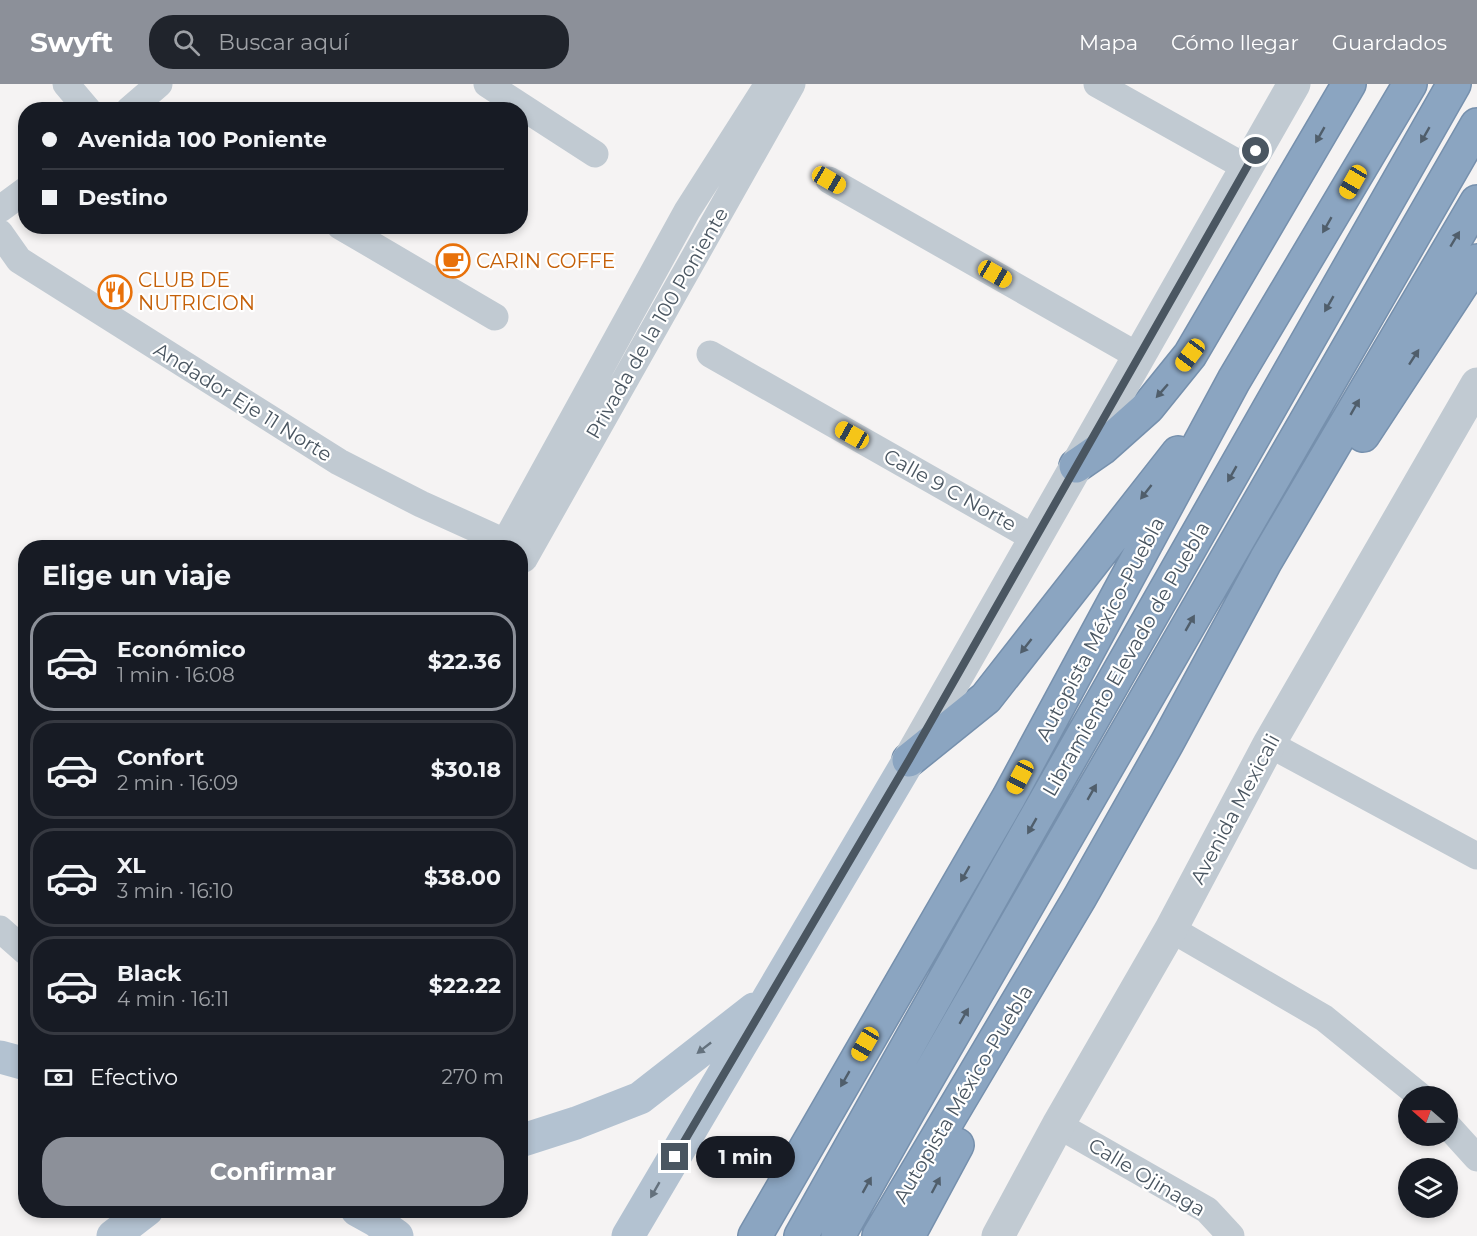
<!DOCTYPE html>
<html lang="es">
<head>
<meta charset="utf-8">
<style>
	:root { --surface:#171b24; --page:#20242c; --text:#f1f3f6; --muted:#9ea1a6; --line:#363941; --accent:#8c9099 }
	body { margin:0; font-family:Montserrat,sans-serif; background:var(--page); color:var(--text); height:100vh; display:flex; flex-direction:column; font-size:22px; white-space:nowrap }
	* { box-sizing:border-box; margin:0 }
	p { font-size:20px; color:var(--muted) }
	.icon { flex:none; width:33px; height:33px; fill:none; stroke:currentColor; stroke-width:2; stroke-linecap:round; stroke-linejoin:round }
	.map { position:relative; flex:1; overflow:hidden }
	.panel { position:absolute; left:18px; top:456px; width:510px; height:678px; display:flex; flex-direction:column; background:var(--surface); border-radius:24px; box-shadow:0 3px 9px #0003 }
	.panel>* { flex:none }
	.hud { position:absolute; left:18px; top:18px; width:510px; height:132px; border-radius:24px; box-shadow:0 3px 9px #0003; display:grid; align-content:center; height:132px; padding:0 24px; background:var(--surface) }
	.needle { width:39px; rotate:290deg }
	.controls { position:absolute; left:1398px; top:1002px; display:grid; gap:12px }
	.controls a { display:grid; place-items:center; width:60px; height:60px; border-radius:50%; background:var(--surface); box-shadow:0 3px 9px #0003; font-size:30px }
	.end { position:absolute; width:27px; height:27px; margin:-14px; border:8px solid #4a5661; background:#fff; box-shadow:0 0 0 3px #fff }
	.from { border-radius:50% }
	.bubble { position:absolute; height:42px; border-radius:21px; background:var(--surface); box-shadow:0 3px 9px #0003; font-size:20px; font-weight:700; line-height:42px; text-align:center }
	.car { position:absolute; width:18px; height:36px; margin:-18px -9px; border-radius:8px; box-shadow:0 0 4px 2px #0007; background:linear-gradient(#f5c518 24%,#345 0 40%,#f5c518 0 76%,#345 0 86%,#f5c518 0) }
	.hud b { display:flex; align-items:center; gap:21px; height:57px; font-size:22px }
	.hud b+b { border-top:2px solid var(--line) }
	.hud i { width:15px; height:15px; background:var(--text) }
	ul { padding:0; list-style:none }
	li { display:flex; align-items:center; gap:18px; height:99px; margin:0 12px 9px; padding:0 12px; border:3px solid var(--line); border-radius:24px }
	li div { flex:1 }
	li b { display:block; font-size:22px }
	li em { font-style:normal; font-weight:700 }
	li.current { border-color:var(--accent) }
	li>.icon { width:54px; height:54px; stroke-width:1.5 }
	h2 { padding:0 24px; font-size:27px; line-height:72px }
	.pay { display:flex; align-items:center; gap:15px; height:66px; padding:0 24px; font-size:22px }
	.pay p { margin-inline-start:auto }
	.cta { display:flex; gap:12px; margin-top:auto; padding:12px 24px }
	.cta a { flex:1; height:69px; border-radius:24px; background:var(--accent); color:#fff; font-size:24px; font-weight:700; line-height:69px; text-align:center }
	header { display:flex; align-items:center; gap:36px; box-sizing:border-box; height:84px; padding:0 30px; background:var(--accent); color:#fff }
	header strong { font-size:28px }
	nav { display:flex; gap:33px; margin-inline-start:auto; font-size:21px }
	.search { width:420px; height:54px; background:var(--page); display:flex; align-items:center; gap:15px; box-sizing:border-box; padding:0 21px; border-radius:24px; color:var(--muted); font-size:22px }
	.map>svg:first-child { display:block }
	.lines { fill:none; stroke-linecap:round; stroke-linejoin:round }
	.motorway-casing { stroke:#7690ad; stroke-width:36 }
	.minor { stroke:#c1cad2; stroke-width:27 }
	.tertiary { stroke:#c1cad2; stroke-width:33 }
	.primary { stroke:#b3c2d1; stroke-width:33 }
	.motorway { stroke:#8ba5c1; stroke-width:33 }
	.oneway { fill:#505e6b }
	.oneway2 { fill:#64717d }
	.route { stroke:#4a5661; stroke-width:8 }
	.labels { text-anchor:middle; stroke-width:4.5; stroke-linejoin:round; paint-order:stroke }
	.food-label { font-size:20px; fill:#c56008; stroke:#fff; text-anchor:start }
	.street-label { font-size:20px; fill:#4a5661; stroke:#fff }
</style>
</head>
<body>
<header>
<strong>Swyft</strong>
<div class="search"><svg class="icon" aria-label="search" viewBox="0 0 24 24"><circle cx="10" cy="10" r="6"/><path d="M15 15l6 6"/></svg>Buscar aquí</div>
<nav><a>Mapa</a><a>Cómo llegar</a><a>Guardados</a></nav>
</header>
<div class="map">
<svg width="1477" height="1152" viewBox="0 0 1477 1152">
	<rect width="100%" height="100%" fill="#f5f3f3"/>
	<g class="lines">
		<g class="motorway-casing">
			<path id="motorway" d="M1363,351l114,-174
				M1076,382l26,-18 46,-41 42,-52 159,-271
				M909,676l77,-62 192,-245
				M755,1152l254,-439 225,-417 176,-296
				M801,1152l210,-374 443,-778
				M838,1152l71,-126 568,-985
				M879,1152l201,-339 87,-154 99,-183 211,-358
				M908,1152l49,-91"/>
		</g>
		<path class="minor" d="M66,0l22,26
			M487,0l108,70
			M1097,0l150,84
			M129,26l30,-26
			M829,96l311,177
			M0,125l26,-19
			M340,142l155,91
			M0,149l19,27 320,202 82,42 84,38 6,6
			M710,270l324,184
			M505,458l182,-331 81,-127
			M520,472l4,3 268,-475
			M1269,660l208,112
			M0,845l26,23
			M1171,845l153,89 96,78
			M1058,1041l149,85 24,26
			M1448,1042l29,32"/>
		<path class="tertiary" d="M909,676l385,-676
			M998,1152l60,-111 113,-196 98,-185 208,-360"/>
		<path class="primary" d="M0,973l26,7
			M520,1057l56,-18 64,-25 114,-89
			M357,1126l18,10 22,16
			M113,1152l34,-26
			M628,1152l281,-476"/>
		<use href="#motorway" class="motorway"/>
	</g>
	<defs><path id="oneway-solid" d="M-6-.8H1V-3.2L6.5 0L1 3.2V.8H-6Z" transform="scale(1.5)"/></defs>
	<g class="oneway">
		<use href="#oneway-solid" transform="translate(1320 51) rotate(120)"/>
		<use href="#oneway-solid" transform="translate(1425 51) rotate(120)"/>
		<use href="#oneway-solid" transform="translate(1327 141) rotate(120)"/>
		<use href="#oneway-solid" transform="translate(1455 155) rotate(-59)"/>
		<use href="#oneway-solid" transform="translate(1329 220) rotate(120)"/>
		<use href="#oneway-solid" transform="translate(1414 273) rotate(-57)"/>
		<use href="#oneway-solid" transform="translate(1162 307) rotate(131)"/>
		<use href="#oneway-solid" transform="translate(1355 323) rotate(-60)"/>
		<use href="#oneway-solid" transform="translate(1232 390) rotate(120)"/>
		<use href="#oneway-solid" transform="translate(1146 408) rotate(128)"/>
		<use href="#oneway-solid" transform="translate(1190 539) rotate(-60)"/>
		<use href="#oneway-solid" transform="translate(1026 562) rotate(128)"/>
		<use href="#oneway-solid" transform="translate(1092 708) rotate(-60)"/>
		<use href="#oneway-solid" transform="translate(1032 742) rotate(120)"/>
		<use href="#oneway-solid" transform="translate(965 790) rotate(120)"/>
		<use href="#oneway-solid" transform="translate(964 932) rotate(-60)"/>
		<use href="#oneway-solid" transform="translate(845 995) rotate(120)"/>
		<use href="#oneway-solid" transform="translate(867 1101) rotate(-61)"/>
		<use href="#oneway-solid" transform="translate(936 1101) rotate(-62)"/>
	</g>
	<g class="oneway2">
		<use href="#oneway-solid" transform="translate(704 964) rotate(142)"/>
		<use href="#oneway-solid" transform="translate(655 1106) rotate(120)"/>
	</g>
	<g class="lines">
		<path class="route" d="M675,1073l234,-397 347,-609"/>
	</g>
	<defs>
		<g id="cafe-ring" transform="scale(1.725)"><circle r="9.5" fill="#fff" stroke="#e8710a" stroke-width="1.5"/><path d="M-5.5-4.5H6V0H3Q3 3.5 0 3.5H-2.5Q-5.5 3.5-5.5 0ZM3-3.2v2h1.7v-2ZM-6 4.5H4V6H-6Z" fill="#e8710a"/></g>
		<g id="restaurant-ring" transform="scale(1.725)"><circle r="9.5" fill="#fff" stroke="#e8710a" stroke-width="1.5"/><path d="M-5-6h1v4h1v-4h1v4h1v-4h1v5L-1.5 .5V6h-2V.5L-5-1ZM5-6V6H3V1.5H1.5Q1.5-4 5-6Z" fill="#e8710a"/></g>
	</defs>
	<g fill-rule="evenodd">
		<use href="#cafe-ring" x="453" y="177"/>
		<use href="#restaurant-ring" x="115" y="208"/>
	</g>
	<g class="labels">
		<g class="food-label">
			<text x="476" y="184">CARIN COFFE</text>
			<text x="138" y="203">CLUB DE<tspan x="138" dy="23">NUTRICION</tspan></text>
		</g>
		<g class="street-label">
			<text transform="translate(657 239) rotate(-60)" y="7">Privada de la 100 Poniente</text>
			<text transform="translate(243 318) rotate(32)" y="7">Andador Eje 11 Norte</text>
			<text transform="translate(950 406) rotate(29)" y="7">Calle 9 C Norte</text>
			<text transform="translate(1100 545) rotate(-62)" y="7">Autopista México-Puebla</text>
			<text transform="translate(1126 575) rotate(-60)" y="7">Libramiento Elevado de Puebla</text>
			<text transform="translate(1235 725) rotate(-62)" y="7">Avenida Mexicali</text>
			<text transform="translate(963 1010) rotate(-59)" y="7">Autopista México-Puebla</text>
			<text transform="translate(1147 1093) rotate(31)" y="7">Calle Ojinaga</text>
		</g>
	</g>
</svg>
<div class="controls">
<a><svg class="needle" viewBox="-14 -14 28 28"><path d="M0-13l5 13h-10z" fill="#e53935"/><path d="M0 13l5-13h-10z" fill="#9ea1a6"/></svg></a>
<a><svg class="icon" aria-label="layers" viewBox="0 0 24 24"><path d="M12 4l9 5-9 5-9-5zM3 14l9 5 9-5"/></svg></a>
</div>
<i class="end from" style="left:1256px;top:67px"></i>
<i class="end" style="left:675px;top:1073px"></i>
<div class="bubble" style="left:696px;top:1052px;width:99px">1 min</div>
<i class="car" style="left:829px;top:96px;rotate:120deg"></i>
<i class="car" style="left:1353px;top:98px;rotate:210deg"></i>
<i class="car" style="left:995px;top:190px;rotate:120deg"></i>
<i class="car" style="left:1190px;top:271px;rotate:217deg"></i>
<i class="car" style="left:852px;top:351px;rotate:299deg"></i>
<i class="car" style="left:1020px;top:693px;rotate:208deg"></i>
<i class="car" style="left:865px;top:960px;rotate:210deg"></i>
<div class="hud">
<b><i class="from"></i>Avenida 100 Poniente</b>
<b><i></i>Destino</b>
</div>
<section class="panel">
<h2>Elige un viaje</h2>
<ul>
<li class="current"><svg class="icon" aria-label="car" viewBox="0 0 24 24"><path d="M5 17H2v-5l4-1 3-4h7l3 4 3 1v5h-3M9 17h6M6 11h13"/><circle cx="7" cy="17" r="2"/><circle cx="17" cy="17" r="2"/></svg><div><b>Económico</b><p>1 min · 16:08</p></div><em>$22.36</em></li>
<li><svg class="icon" aria-label="car" viewBox="0 0 24 24"><path d="M5 17H2v-5l4-1 3-4h7l3 4 3 1v5h-3M9 17h6M6 11h13"/><circle cx="7" cy="17" r="2"/><circle cx="17" cy="17" r="2"/></svg><div><b>Confort</b><p>2 min · 16:09</p></div><em>$30.18</em></li>
<li><svg class="icon" aria-label="car" viewBox="0 0 24 24"><path d="M5 17H2v-5l4-1 3-4h7l3 4 3 1v5h-3M9 17h6M6 11h13"/><circle cx="7" cy="17" r="2"/><circle cx="17" cy="17" r="2"/></svg><div><b>XL</b><p>3 min · 16:10</p></div><em>$38.00</em></li>
<li><svg class="icon" aria-label="car" viewBox="0 0 24 24"><path d="M5 17H2v-5l4-1 3-4h7l3 4 3 1v5h-3M9 17h6M6 11h13"/><circle cx="7" cy="17" r="2"/><circle cx="17" cy="17" r="2"/></svg><div><b>Black</b><p>4 min · 16:11</p></div><em>$22.22</em></li>
</ul>
<div class="pay"><svg class="icon" aria-label="cash" viewBox="0 0 24 24"><path d="M3 7h18v10H3z"/><circle cx="12" cy="12" r="2"/></svg>Efectivo<p>270 m</p></div>
<div class="cta"><a>Confirmar</a></div>
</section>
</div>
</body>
</html>
